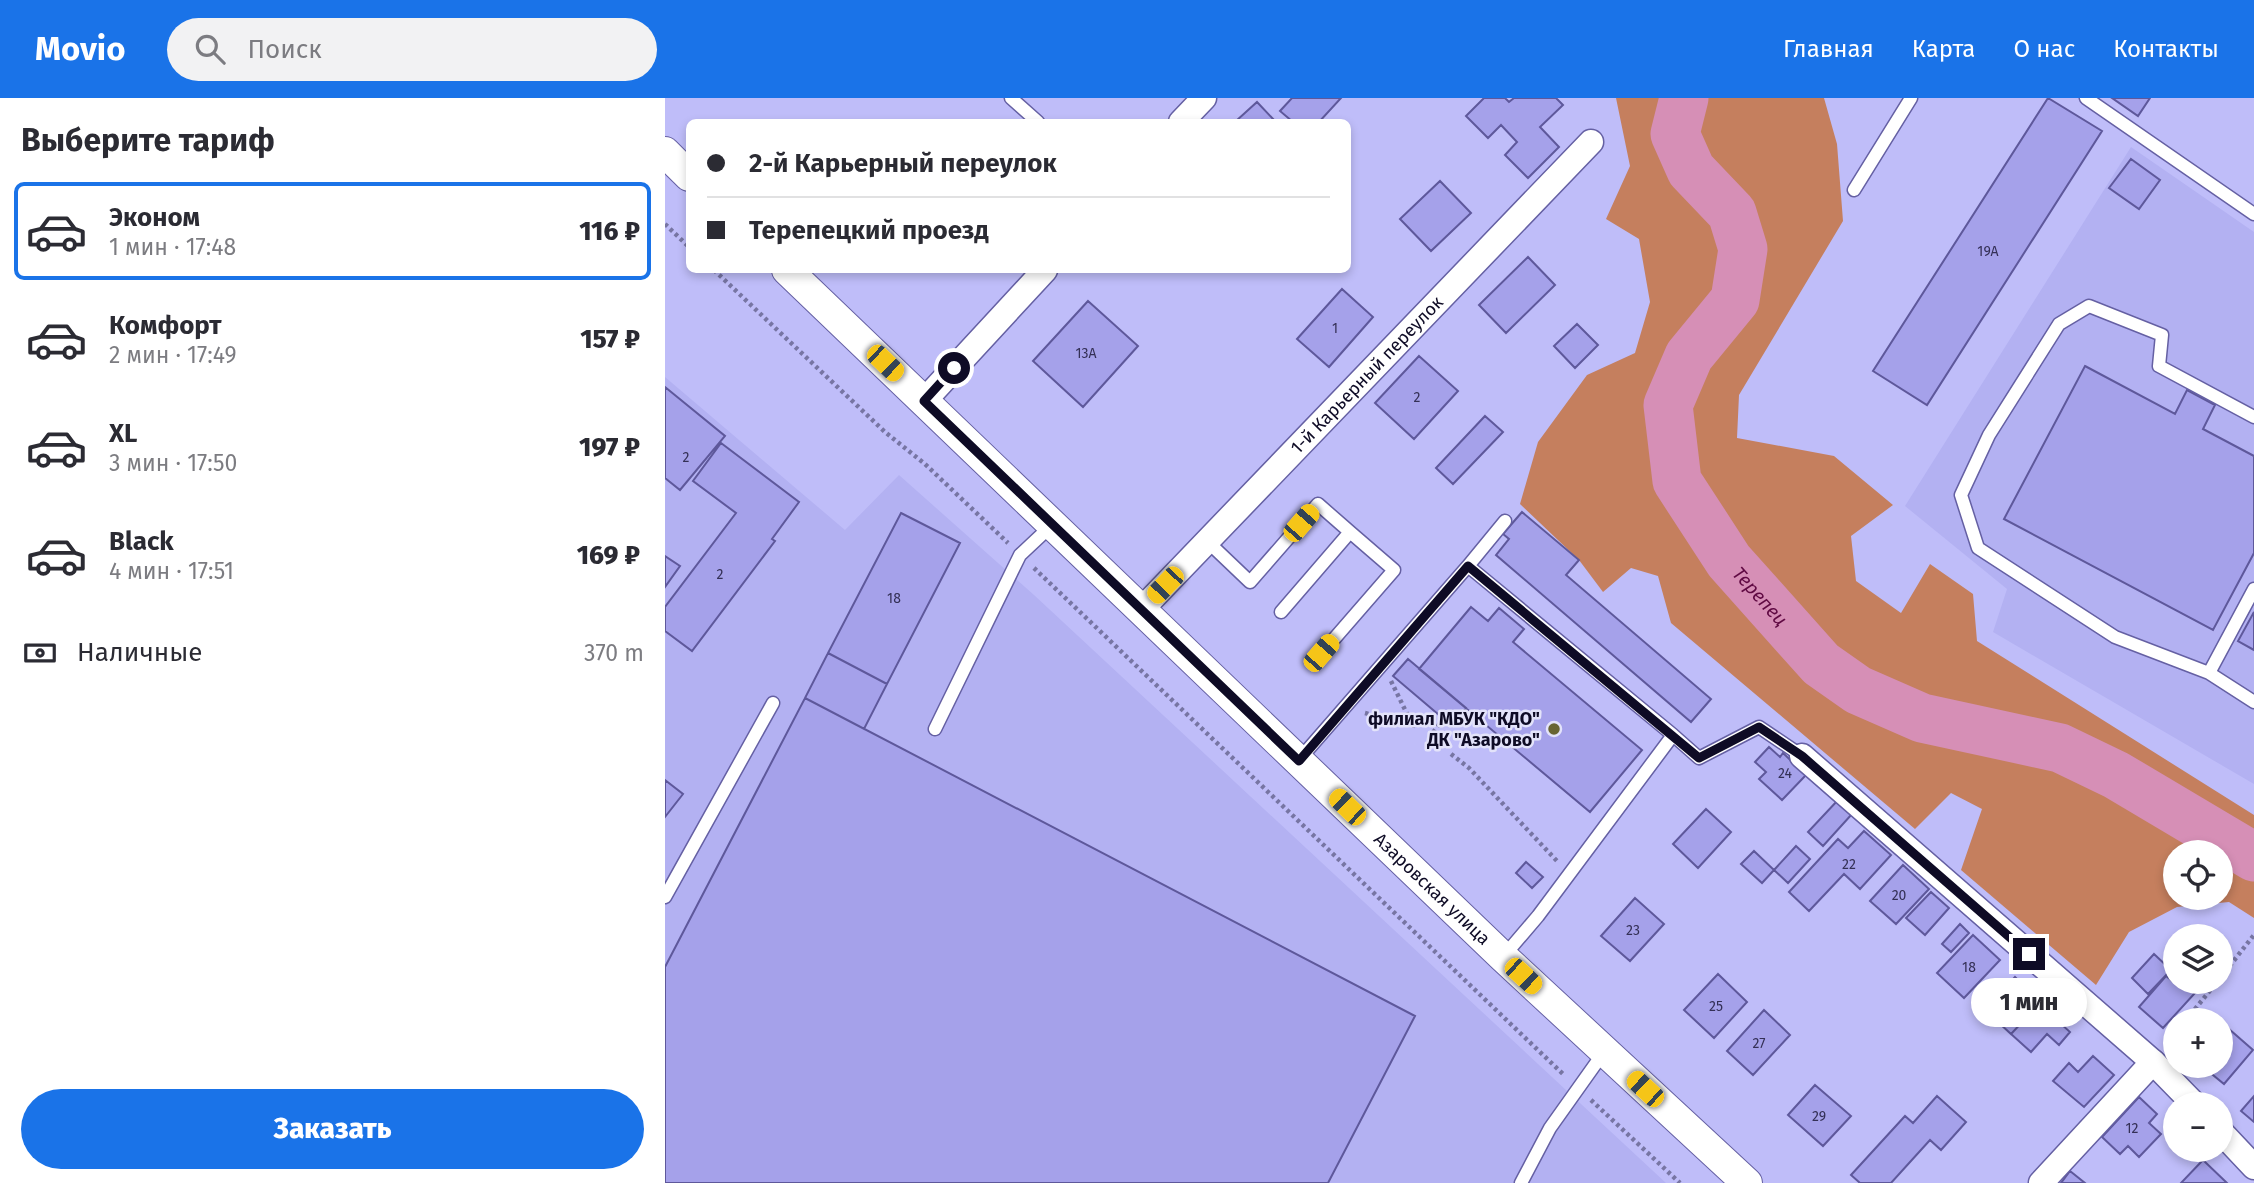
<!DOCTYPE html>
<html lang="ru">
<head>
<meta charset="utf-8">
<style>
	:root { --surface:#fff; --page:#f2f2f3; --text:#2b2b33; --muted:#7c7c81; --line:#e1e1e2; --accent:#1a73e8 }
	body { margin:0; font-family:"Fira Sans",sans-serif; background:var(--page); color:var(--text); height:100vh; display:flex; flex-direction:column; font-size:26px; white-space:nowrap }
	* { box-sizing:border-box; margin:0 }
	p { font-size:23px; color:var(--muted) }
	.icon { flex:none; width:38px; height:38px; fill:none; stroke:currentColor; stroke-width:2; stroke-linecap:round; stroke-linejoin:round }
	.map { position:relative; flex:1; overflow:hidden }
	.sheet { display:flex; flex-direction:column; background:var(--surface); width:665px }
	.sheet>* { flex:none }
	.guide { position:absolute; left:21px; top:21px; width:665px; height:154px; border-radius:10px; box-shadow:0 4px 10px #0003; display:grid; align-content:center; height:154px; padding:0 21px; background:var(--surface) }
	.tools { position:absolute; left:1498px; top:742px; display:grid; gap:14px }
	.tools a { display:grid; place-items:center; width:70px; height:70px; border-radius:50%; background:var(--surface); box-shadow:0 4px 10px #0003; font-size:35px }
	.end { position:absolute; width:32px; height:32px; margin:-16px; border:9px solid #0e0b25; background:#fff; box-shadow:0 0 0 4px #fff }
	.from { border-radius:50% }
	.bubble { position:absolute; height:49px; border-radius:24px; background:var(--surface); box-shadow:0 4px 10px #0003; font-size:23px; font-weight:800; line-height:49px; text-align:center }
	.car { position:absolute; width:21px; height:42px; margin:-21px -10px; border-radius:9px; box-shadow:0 0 5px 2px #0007; background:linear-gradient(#f5c518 24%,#345 0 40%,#f5c518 0 76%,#345 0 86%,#f5c518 0) }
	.guide b { display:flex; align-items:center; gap:24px; height:66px; font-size:26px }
	.guide b+b { border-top:2px solid var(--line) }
	.guide i { width:18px; height:18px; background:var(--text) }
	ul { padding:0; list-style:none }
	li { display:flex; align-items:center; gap:21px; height:98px; margin:0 14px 10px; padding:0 7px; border:4px solid transparent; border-radius:10px }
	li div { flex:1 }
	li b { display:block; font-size:26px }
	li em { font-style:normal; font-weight:800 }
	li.on { border-color:var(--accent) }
	li>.icon { width:63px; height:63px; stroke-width:1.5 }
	h2 { padding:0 21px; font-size:32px; line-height:84px }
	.pay { display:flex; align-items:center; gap:18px; height:77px; padding:0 21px; font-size:26px }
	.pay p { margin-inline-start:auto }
	.action { display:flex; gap:14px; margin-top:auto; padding:14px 21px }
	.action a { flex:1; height:80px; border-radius:42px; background:var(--accent); color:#fff; font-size:28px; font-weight:800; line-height:80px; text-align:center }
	header { display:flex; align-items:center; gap:42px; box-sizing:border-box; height:98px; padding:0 35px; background:var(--accent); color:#fff }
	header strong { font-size:33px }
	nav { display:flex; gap:38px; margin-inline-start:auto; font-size:24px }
	.search { width:490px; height:63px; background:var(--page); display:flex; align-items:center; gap:18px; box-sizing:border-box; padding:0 24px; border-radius:38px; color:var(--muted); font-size:26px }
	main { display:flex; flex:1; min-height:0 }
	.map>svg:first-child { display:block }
	.built { fill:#b3b1f2 }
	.forest { fill:#c57f5e; fill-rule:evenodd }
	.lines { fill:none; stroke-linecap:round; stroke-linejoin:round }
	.river { stroke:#d68fb6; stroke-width:49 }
	.building { fill:#a5a1ea; stroke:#5e589b; stroke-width:2 }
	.service-casing { stroke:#6560a3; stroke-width:15 }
	.minor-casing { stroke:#6560a3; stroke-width:27 }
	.tertiary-casing { stroke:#6560a3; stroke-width:32 }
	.path { stroke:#7775a3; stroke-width:4.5; stroke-dasharray:3.5 3.5; stroke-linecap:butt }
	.service { stroke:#fff; stroke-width:12 }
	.minor { stroke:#fff; stroke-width:24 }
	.tertiary { stroke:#fff; stroke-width:30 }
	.route { stroke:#0e0b25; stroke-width:9 }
	.poi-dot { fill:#686532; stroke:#e3e3fa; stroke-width:2.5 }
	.labels { text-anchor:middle; stroke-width:5; stroke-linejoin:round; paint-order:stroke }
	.number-label { font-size:14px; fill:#343056 }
	.street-label { font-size:18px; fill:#0e0b25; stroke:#e3e3fa }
	.poi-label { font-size:18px; font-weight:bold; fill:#0e0b25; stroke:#e3e3fa; text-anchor:end }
	.water-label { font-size:19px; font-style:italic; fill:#600a43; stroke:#e3e3fa }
</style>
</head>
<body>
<header>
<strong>Movio</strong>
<div class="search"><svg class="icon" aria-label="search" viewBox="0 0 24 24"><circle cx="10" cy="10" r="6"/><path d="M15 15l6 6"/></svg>Поиск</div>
<nav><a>Главная</a><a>Карта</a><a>О нас</a><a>Контакты</a></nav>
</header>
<main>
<section class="sheet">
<h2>Выберите тариф</h2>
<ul>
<li class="on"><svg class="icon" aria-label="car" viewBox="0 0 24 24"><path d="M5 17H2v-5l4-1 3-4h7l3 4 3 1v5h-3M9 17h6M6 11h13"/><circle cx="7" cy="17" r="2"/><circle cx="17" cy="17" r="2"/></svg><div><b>Эконом</b><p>1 мин · 17:48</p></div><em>116 ₽</em></li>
<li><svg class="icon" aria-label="car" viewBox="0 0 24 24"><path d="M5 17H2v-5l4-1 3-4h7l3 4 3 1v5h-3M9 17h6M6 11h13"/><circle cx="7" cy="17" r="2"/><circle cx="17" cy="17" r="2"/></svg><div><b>Комфорт</b><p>2 мин · 17:49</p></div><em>157 ₽</em></li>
<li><svg class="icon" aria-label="car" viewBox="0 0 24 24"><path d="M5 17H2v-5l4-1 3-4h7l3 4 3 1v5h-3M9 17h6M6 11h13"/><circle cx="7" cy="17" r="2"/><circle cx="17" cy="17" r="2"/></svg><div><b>XL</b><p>3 мин · 17:50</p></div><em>197 ₽</em></li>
<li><svg class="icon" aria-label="car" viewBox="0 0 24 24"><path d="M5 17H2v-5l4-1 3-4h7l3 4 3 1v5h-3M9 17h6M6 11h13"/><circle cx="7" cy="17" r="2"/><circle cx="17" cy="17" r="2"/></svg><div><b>Black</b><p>4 мин · 17:51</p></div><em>169 ₽</em></li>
</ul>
<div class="pay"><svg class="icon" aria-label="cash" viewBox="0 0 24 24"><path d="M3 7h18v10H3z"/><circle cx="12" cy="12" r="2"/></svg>Наличные<p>370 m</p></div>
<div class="action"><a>Заказать</a></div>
</section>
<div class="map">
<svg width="1589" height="1085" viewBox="0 0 1589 1085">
	<rect width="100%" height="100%" fill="#bfbdf9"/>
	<path class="built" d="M1466,49l123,85v552l-261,-152 14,-43 -102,-83z
		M0,279l180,153 54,-55 135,120 632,588h-1001z"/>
	<path class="forest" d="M951,0h208l13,46 6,77 -104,174 -2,43 97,18 59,49 -42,31 5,45 45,32 29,-49 43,30 4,47 277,174v103l-25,-16 -52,5 -48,25 -33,53 -135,-115 21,-61 -31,-16 -36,36 -244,-206 -13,-47 -27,-8 -28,24 -24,-32 -59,-56 18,-62 49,-67 48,-22 15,-51 -11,-63 -33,-20 24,-53zM1510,754h46v46h-46z"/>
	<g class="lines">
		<path class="river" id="s1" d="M1019,0l-9,36 16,36 41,43 11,36 -8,51 -46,56 -21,49 9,76 52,80 92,103 37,26 64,28 138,30 56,27 138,82"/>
	</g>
	<path class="building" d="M627,0h49l-22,24h-26l-13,-11z
		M819,0h21l4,4 5,-4h42l7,7 -23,22 19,20 -31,31 -23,-23 12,-13 -16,-17 -13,13 -22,-22z
		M1383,0l54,33 -175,274 -54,-34z
		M1447,0h38l-12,18z
		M592,4l18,19 -38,1 -1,-1z
		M1466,61l29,21 -21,29 -30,-21z
		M775,83l31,32 -40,38 -31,-32z
		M863,159l27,28 -49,48 -27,-28z
		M677,191l31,28 -44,50 -32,-28z
		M423,203l50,45 -55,61 -50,-46z
		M912,226l21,21 -23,23 -21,-22z
		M754,258l39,35 -44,48 -39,-36z
		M1420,268l90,48 12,-24 28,15 -12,24 51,27v97l-41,77 -209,-111z
		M0,289l60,49 -45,54 -15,-12z
		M820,318l18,16 -50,52 -17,-16z
		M56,345l78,59 -27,37 3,2 -83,110 -27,-20v-24l71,-94 -43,-32z
		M857,414l57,48 -13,15 145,124 -20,23 -195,-167 13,-16 -6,-5z
		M236,415l59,30 -73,141 -59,-31z
		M0,458l15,10 -15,21z
		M806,509l17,14 11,-13 25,21 -11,13 129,108 -52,62 -171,-143z
		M1589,514v38l-16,-9z
		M163,555l59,31 -23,45 -59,-31z
		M743,561l58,49 -14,18 -59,-50z
		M140,600l610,318 -87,167h-663v-216z
		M1104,649l11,10 3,-4 23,22 -24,25 -23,-21 7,-7 -11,-10z
		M0,682l18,14 -18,23z
		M1173,702l14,14 -29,32 -15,-14z
		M1041,711l25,23 -33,36 -25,-24z
		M1199,733l27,24 -31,34 -16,-15 -35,37 -20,-19 49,-53 10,9z
		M1131,748l14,13 -22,24 -14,-13z
		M1089,753l20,19 -12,13 -21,-19z
		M861,764l17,15 -11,11 -16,-15z
		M1238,767l26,24 -33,35 -26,-23z
		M1266,794l18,16 -24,27 -19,-17z
		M970,800l29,26 -34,37 -29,-25z
		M1295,826l9,9 -18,19 -9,-8z
		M1308,837l27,25 -36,38 -27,-25z
		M1489,856l17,16 -23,24 -16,-16z
		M1053,876l29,28 -33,36 -30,-28z
		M1501,878l9,7 30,-1 -42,46 -24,-21z
		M1350,879l26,25 -30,32 -26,-24z
		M1374,906l31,28 -11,13 -12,-11 -16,18 -20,-18z
		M1099,912l26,25 -37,40 -26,-24z
		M1556,924l32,28 -29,34 -22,-18h19z
		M1428,958l21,19 -30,32 -31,-26 16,-18 9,9z
		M1150,987l36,31 -28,30 -35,-31z
		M1272,998l29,26 -25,28 -11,-10 -39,43h-31l-9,-8 54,-59 8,7z
		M1589,998v26l-13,-11z
		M1474,999l18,17 -8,9 12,11 -22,23 -11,-11 -8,8 -18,-17z
		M1538,1062l24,23h-46z
		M1405,1073l15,12h-24z"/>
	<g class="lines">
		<g class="service-casing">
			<path id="service" d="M346,0l27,24
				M1421,0l168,116
				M1189,92l57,-92
				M1589,319l-95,-51 3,-31 -73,-29 -30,18 -70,111 -28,60 17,53 137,89 94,36 45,-84
				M840,423l-37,45 205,169
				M542,443l43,41 68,-78 32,28 -69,80
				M656,556l73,-84 -44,-38
				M1544,575l45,29
				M270,631l85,-174 32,-30
				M633,663l170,-195
				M0,799l108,-194
				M838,859l35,-41 135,-181 26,23 60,-31 43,29
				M856,1085l29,-55 54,-76"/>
		</g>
		<g class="minor-casing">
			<g id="minor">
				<path d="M516,24l23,-24"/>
				<path d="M259,303l121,-131"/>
				<path id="s2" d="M476,512l450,-468"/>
				<path d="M1137,658l351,306 41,42"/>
				<path d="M1556,1034l33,35"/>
				<path d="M1376,1085l112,-121"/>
			</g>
		</g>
		<g class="tertiary-casing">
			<g id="tertiary">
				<path d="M0,54l24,24"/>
				<path id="s3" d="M122,172l716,687 244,226"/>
			</g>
		</g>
		<path class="path" d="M0,126l24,23
			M49,172l171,162 40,32 83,79
			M369,470l530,507
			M726,583l21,43
			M700,615l50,13
			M764,640l14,-19
			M786,656l18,14 88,93
			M1556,879l33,-42
			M1521,922l31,-38
			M1502,946l8,-10
			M926,1002l89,83"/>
		<use href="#service" class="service"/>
		<use href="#minor" class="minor"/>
		<use href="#tertiary" class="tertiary"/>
	</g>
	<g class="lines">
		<path class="route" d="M289,270l-30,33 375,360 169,-195 231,192 60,-31 43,29 227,198"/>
	</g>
	<circle class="poi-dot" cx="889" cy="631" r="7"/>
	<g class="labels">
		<g class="number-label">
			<text x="1323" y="158">19А</text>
			<text x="670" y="235">1</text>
			<text x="421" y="260">13А</text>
			<text x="752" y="304">2</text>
			<text x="21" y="364">2</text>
			<text x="55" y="481">2</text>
			<text x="229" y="505">18</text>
			<text x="1120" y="680">24</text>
			<text x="1184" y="771">22</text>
			<text x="1234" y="802">20</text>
			<text x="968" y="837">23</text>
			<text x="1304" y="874">18</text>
			<text x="1051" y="913">25</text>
			<text x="1094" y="950">27</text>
			<text x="1154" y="1023">29</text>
			<text x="1467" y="1035">12</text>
		</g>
		<g class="street-label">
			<text dy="6" stroke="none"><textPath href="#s2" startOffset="326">1-й Карьерный переулок</textPath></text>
			<text dy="6" stroke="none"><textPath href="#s3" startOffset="894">Азаровская улица</textPath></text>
		</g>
		<g class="poi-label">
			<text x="875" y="627">филиал МБУК "КДО"<tspan x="875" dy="21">ДК "Азарово"</tspan></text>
		</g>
		<g class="water-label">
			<text dy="7" stroke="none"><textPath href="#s1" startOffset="570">Терепец</textPath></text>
		</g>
	</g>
</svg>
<div class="tools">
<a><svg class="icon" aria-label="locate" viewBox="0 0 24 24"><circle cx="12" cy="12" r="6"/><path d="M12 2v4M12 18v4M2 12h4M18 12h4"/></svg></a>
<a><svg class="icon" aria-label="layers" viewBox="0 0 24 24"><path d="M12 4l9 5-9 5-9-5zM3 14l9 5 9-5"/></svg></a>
<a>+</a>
<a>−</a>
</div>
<i class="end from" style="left:289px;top:270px"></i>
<i class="end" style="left:1364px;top:856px"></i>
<div class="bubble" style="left:1306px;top:880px;width:116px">1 мин</div>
<i class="car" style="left:220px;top:265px;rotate:134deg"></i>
<i class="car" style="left:636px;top:425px;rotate:41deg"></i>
<i class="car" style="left:500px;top:487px;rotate:224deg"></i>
<i class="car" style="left:656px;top:555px;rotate:41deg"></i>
<i class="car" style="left:682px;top:709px;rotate:314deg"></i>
<i class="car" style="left:858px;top:878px;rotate:133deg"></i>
<i class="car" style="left:980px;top:991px;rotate:313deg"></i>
<div class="guide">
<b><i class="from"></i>2-й Карьерный переулок</b>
<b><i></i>Терепецкий проезд</b>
</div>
</div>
</main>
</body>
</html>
